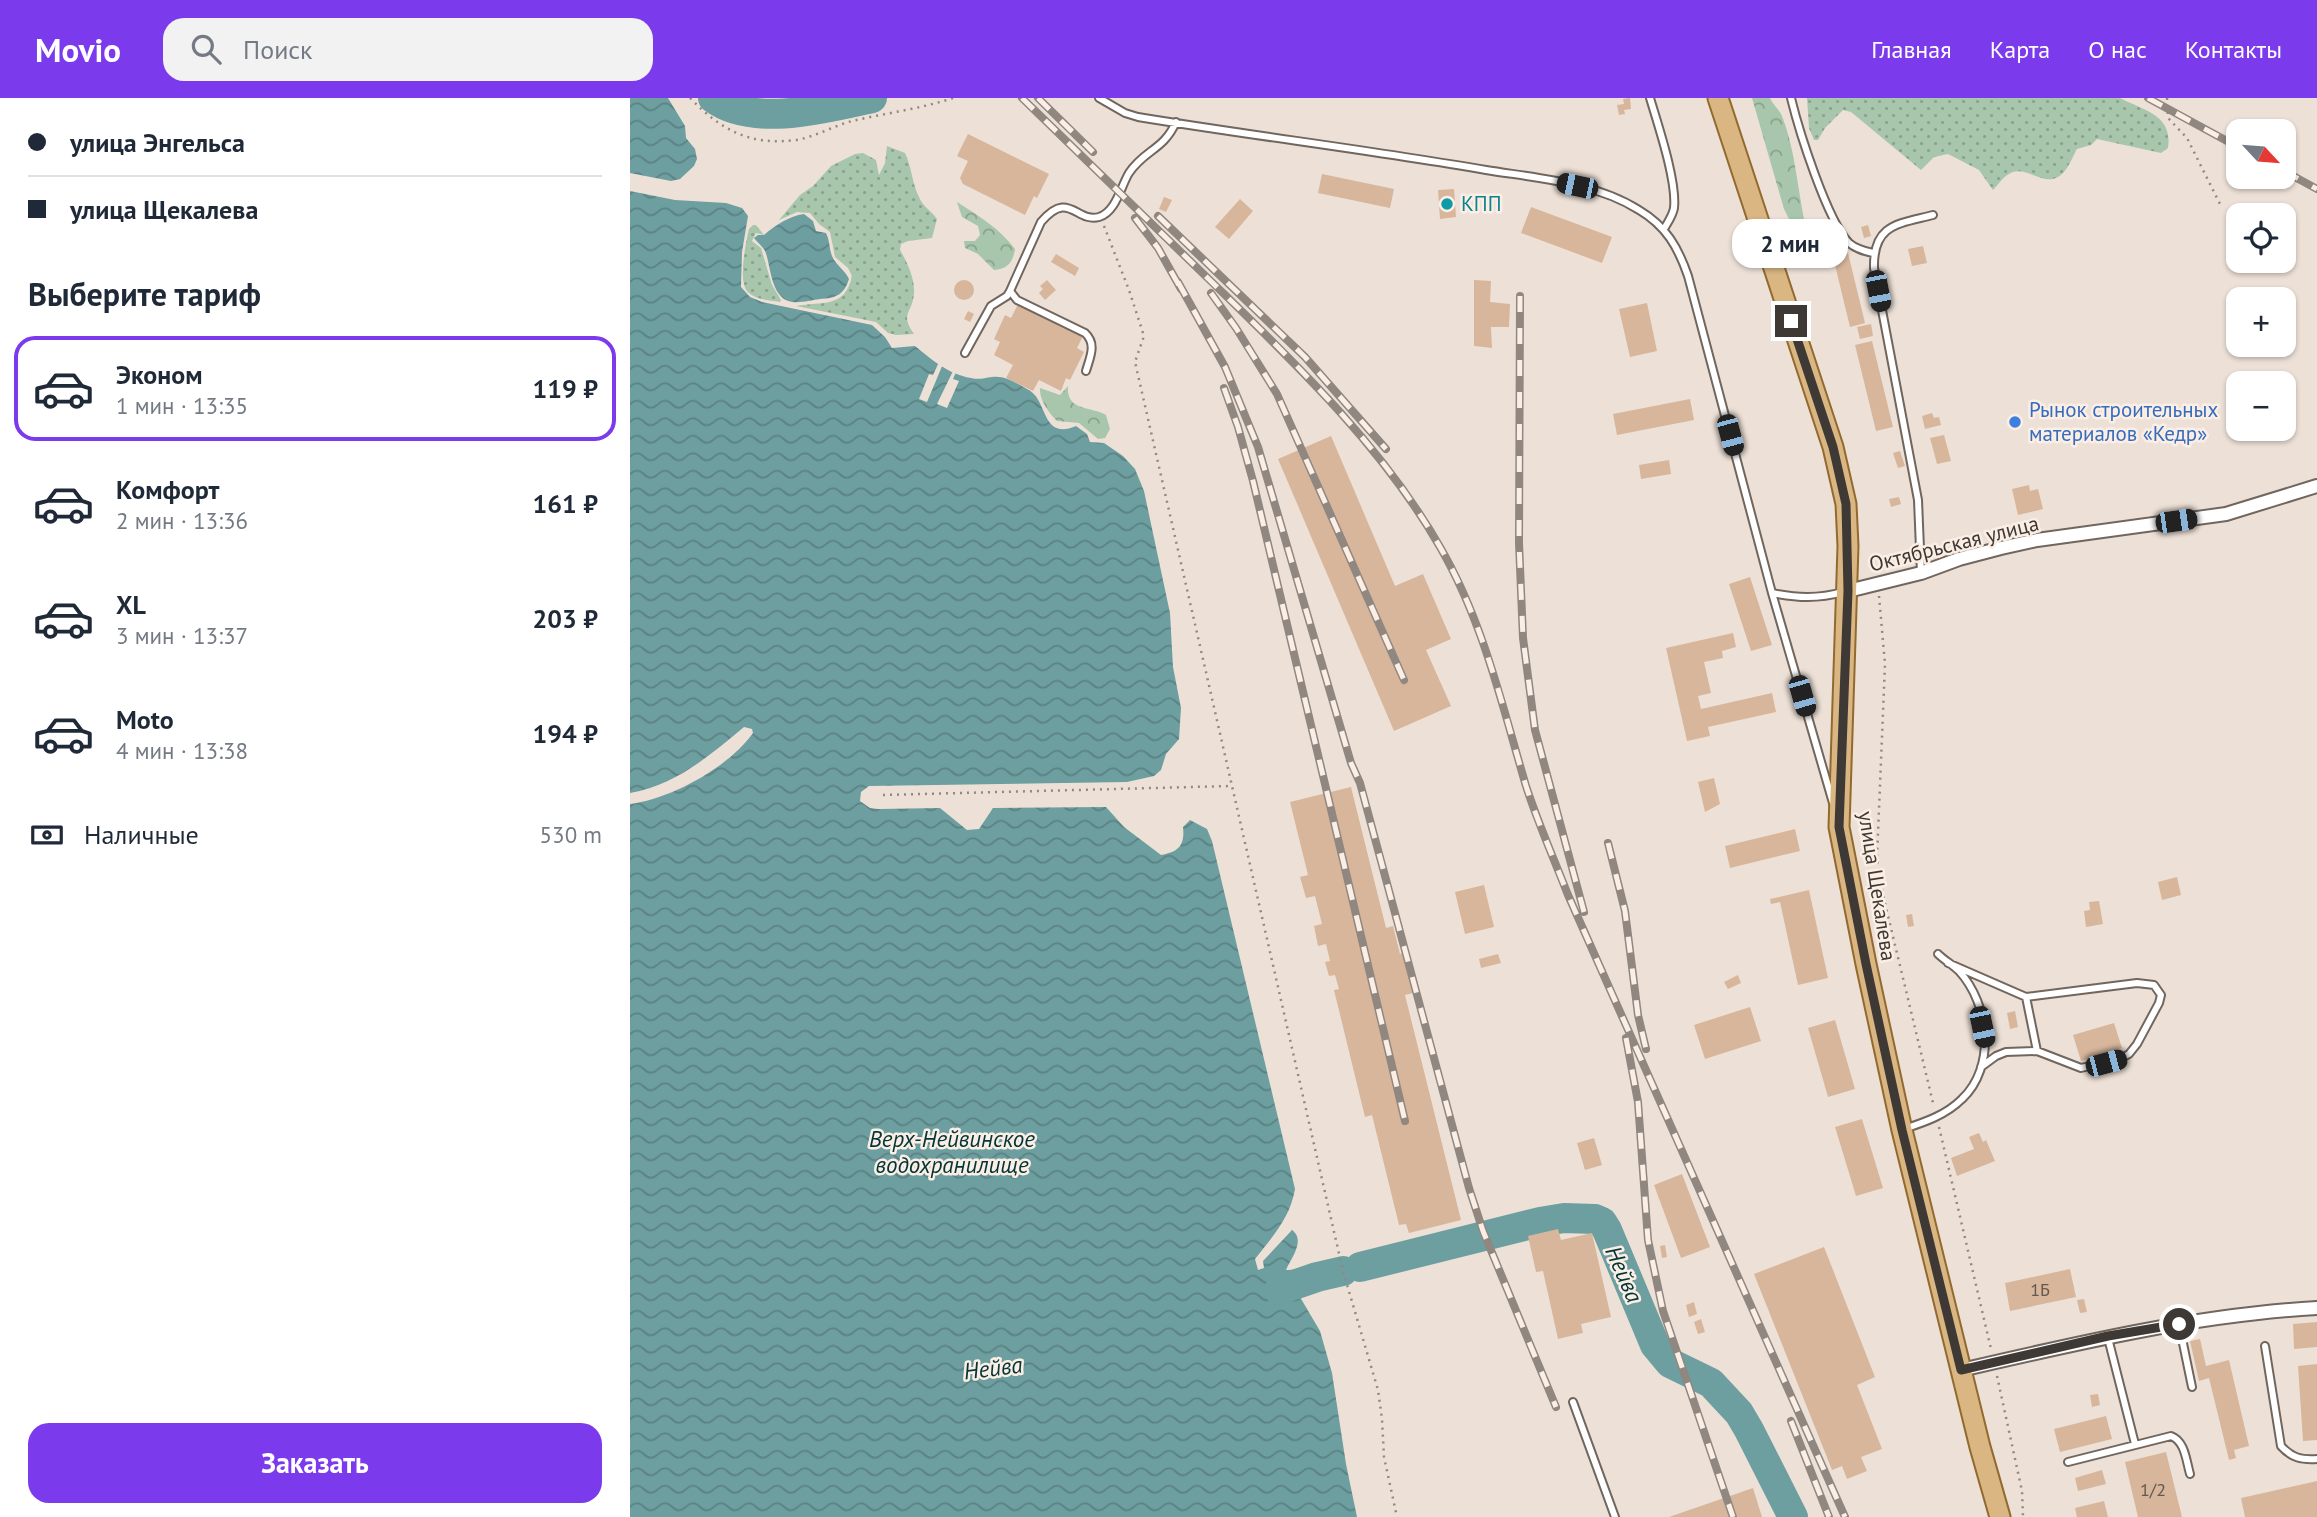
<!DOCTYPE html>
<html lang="ru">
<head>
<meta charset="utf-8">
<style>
	:root { --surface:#fff; --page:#f2f2f3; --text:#1f2937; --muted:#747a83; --line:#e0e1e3; --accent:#7c3aed }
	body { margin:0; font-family:"PT Sans",sans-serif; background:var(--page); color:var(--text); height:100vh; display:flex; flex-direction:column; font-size:26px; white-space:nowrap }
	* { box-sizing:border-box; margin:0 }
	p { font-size:23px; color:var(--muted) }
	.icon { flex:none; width:38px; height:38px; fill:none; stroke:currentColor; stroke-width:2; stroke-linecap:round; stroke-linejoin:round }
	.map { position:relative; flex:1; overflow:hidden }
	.sheet { display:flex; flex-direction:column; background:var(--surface); width:630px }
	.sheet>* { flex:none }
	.hud { display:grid; align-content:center; height:154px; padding:0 28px; background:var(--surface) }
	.needle { width:46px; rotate:116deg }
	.buttons { position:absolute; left:1596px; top:21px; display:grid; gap:14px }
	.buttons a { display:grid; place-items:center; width:70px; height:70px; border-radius:14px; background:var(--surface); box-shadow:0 2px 5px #0004; font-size:35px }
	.end { position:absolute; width:32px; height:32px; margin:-16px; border:9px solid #3e3935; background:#fff; box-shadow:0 0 0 4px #fff }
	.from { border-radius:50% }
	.bubble { position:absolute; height:49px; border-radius:21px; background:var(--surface); box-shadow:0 2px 5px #0004; font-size:23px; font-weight:600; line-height:49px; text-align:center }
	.car { position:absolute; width:21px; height:42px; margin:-21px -10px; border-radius:9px; box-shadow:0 0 5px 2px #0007; background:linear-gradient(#222 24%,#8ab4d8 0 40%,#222 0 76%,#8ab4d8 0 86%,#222 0) }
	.hud b { display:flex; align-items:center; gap:24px; height:66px; font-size:26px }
	.hud b+b { border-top:2px solid var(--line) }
	.hud i { width:18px; height:18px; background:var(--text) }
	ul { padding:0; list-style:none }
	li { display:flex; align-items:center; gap:21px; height:105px; margin:0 14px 10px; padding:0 14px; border:4px solid transparent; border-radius:21px }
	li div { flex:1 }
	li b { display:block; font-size:26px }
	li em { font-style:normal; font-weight:600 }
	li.selected { border-color:var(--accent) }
	li>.icon { width:63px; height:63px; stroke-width:1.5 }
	h2 { padding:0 28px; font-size:32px; line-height:84px }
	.pay { display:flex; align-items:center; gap:18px; height:77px; padding:0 28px; font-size:26px }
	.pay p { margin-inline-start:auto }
	.primary-button { display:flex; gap:14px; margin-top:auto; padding:14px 28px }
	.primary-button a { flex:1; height:80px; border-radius:21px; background:var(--accent); color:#fff; font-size:28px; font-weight:600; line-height:80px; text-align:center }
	header { display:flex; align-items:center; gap:42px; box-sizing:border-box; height:98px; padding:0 35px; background:var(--accent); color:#fff }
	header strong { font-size:33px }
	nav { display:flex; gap:38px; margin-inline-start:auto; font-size:24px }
	.search { width:490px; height:63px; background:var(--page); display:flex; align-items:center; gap:18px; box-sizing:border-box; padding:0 24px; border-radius:21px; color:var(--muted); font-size:26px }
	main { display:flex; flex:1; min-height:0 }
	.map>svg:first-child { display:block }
	.green { fill:url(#green-dots) }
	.forest { fill:url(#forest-crowns) }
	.water { fill:url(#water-waves) }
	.pier { fill:#ede1d7 }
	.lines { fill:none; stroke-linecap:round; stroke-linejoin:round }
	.river { stroke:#6d9ea0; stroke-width:30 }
	.building { fill:#d7b69b }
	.service-casing { stroke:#71665e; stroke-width:10 }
	.minor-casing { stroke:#71665e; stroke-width:16 }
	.primary-casing { stroke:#926a30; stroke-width:23 }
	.path { stroke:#908881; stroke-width:2.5; stroke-dasharray:2 5; stroke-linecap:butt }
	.service { stroke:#fff; stroke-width:6 }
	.minor { stroke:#fff; stroke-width:12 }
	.primary { stroke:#d9b682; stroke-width:19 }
	.rail-casing { stroke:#908781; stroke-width:8 }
	.rail { stroke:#fbeee4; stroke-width:5; stroke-dasharray:16; stroke-linecap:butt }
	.route { stroke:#3e3935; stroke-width:9 }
	.culture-dot { fill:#0f9aa8; stroke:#fbeee4; stroke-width:2.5 }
	.shop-dot { fill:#3f7fe0; stroke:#fbeee4; stroke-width:2.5 }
	.labels { text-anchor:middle; stroke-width:5; stroke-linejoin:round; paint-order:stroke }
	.number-label { font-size:18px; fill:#64584e }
	.culture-label { font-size:21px; fill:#0d838f; stroke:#fbeee4; text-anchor:start }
	.shop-label { font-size:21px; fill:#366cbe; stroke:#fbeee4; text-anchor:start }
	.street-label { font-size:21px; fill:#3e3935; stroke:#fbeee4 }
	.water-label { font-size:23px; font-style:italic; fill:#023537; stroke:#fbeee4 }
</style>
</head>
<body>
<header>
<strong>Movio</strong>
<div class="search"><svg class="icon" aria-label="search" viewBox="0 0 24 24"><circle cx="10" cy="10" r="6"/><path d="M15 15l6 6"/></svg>Поиск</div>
<nav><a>Главная</a><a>Карта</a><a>О нас</a><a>Контакты</a></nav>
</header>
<main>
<section class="sheet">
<div class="hud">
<b><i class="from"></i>улица Энгельса</b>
<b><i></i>улица Щекалева</b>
</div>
<h2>Выберите тариф</h2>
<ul>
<li class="selected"><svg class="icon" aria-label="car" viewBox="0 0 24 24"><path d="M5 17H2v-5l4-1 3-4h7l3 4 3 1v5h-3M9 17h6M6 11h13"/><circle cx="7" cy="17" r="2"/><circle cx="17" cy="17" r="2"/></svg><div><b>Эконом</b><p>1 мин · 13:35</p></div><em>119 ₽</em></li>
<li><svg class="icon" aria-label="car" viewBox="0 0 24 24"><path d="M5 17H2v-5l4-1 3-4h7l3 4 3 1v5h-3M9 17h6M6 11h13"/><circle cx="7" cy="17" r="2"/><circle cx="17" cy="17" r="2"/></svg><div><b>Комфорт</b><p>2 мин · 13:36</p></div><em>161 ₽</em></li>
<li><svg class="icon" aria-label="car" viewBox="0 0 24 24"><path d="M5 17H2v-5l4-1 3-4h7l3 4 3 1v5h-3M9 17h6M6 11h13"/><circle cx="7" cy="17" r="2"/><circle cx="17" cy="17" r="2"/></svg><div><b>XL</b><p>3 мин · 13:37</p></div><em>203 ₽</em></li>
<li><svg class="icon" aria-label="car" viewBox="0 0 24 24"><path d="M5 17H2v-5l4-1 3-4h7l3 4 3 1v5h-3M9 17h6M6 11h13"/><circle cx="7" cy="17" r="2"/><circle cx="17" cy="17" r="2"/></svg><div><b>Moto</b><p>4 мин · 13:38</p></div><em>194 ₽</em></li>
</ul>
<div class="pay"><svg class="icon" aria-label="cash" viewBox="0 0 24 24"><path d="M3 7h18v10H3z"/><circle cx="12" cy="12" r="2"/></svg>Наличные<p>530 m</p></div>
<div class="primary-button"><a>Заказать</a></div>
</section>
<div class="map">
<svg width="1687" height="1419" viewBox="0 0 1687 1419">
	<defs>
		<pattern id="green-dots" width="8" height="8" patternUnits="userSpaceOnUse" patternTransform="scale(1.75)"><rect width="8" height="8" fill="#a8c6ab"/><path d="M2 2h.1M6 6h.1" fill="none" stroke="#8aa28c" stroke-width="1.8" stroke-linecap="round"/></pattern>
		<pattern id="forest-crowns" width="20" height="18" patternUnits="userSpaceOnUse" patternTransform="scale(1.75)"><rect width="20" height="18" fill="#a8c6ab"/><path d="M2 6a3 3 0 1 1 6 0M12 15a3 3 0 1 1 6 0" fill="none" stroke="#8aa28c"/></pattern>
		<pattern id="water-waves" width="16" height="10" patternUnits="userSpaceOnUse" patternTransform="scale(1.75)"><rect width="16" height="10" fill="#6d9ea0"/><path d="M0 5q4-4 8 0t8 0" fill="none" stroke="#5b8283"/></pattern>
	</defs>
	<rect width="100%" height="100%" fill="#ede1d7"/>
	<path class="green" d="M1177,0h313c25,13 53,17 48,50l-7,5 -64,-14 -6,6 -14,4c-4,7 -8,18 -14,24 -17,18 -37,-10 -54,1 -6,3 -11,11 -16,16l-14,-20 -31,-16 -14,3 -13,13 -70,-58 -8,-2 -18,18 -7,12h-4l-5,-12z
		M257,48l18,7c7,15 7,30 14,44 4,10 12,13 18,22l-5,19 -24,3 -7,3 -1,6c7,12 15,28 14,43 -1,20 -15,20 0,41l-18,1 -8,-2 -12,-11 -80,-16c26,-5 49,3 56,-30l-4,-8 -13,-11 -5,-25 -11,-8 -9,-11 -13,-1 -18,8 21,-25 13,-9 18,-20 24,-12 8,-1 13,7 3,15 6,-12z
		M123,127h3l8,10 -8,-2 -4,8 9,7 11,37 9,15 -1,2c-11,-2 -25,-2 -33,-11 -9,-11 -1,-49 2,-62z"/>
	<path class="forest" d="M1122,0h18c3,7 9,11 12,18 13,33 15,69 22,103l-4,8 -8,-2 -8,-16z
		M327,104c22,14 42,26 58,47 -2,13 -7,20 -21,21l-16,-16 -13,-6 -1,-7h11l5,-6 -2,-9 -16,-9z
		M438,288c-2,26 23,20 38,29l4,14 -5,9 -7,1 -19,-16 -22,-2c-8,-8 -18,-21 -17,-33l20,7z"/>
	<path class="water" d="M0,0h38l17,28 1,12 9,11 2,10 -3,7 -14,13 -9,2 -41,-8z
		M0,93l45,9 51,3 16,5 6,8 -6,36 -1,35 9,10 12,5 110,23 13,12 7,11 23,-2c17,14 33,28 56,32 8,2 13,0 21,-1 13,-2 24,6 35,12 22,10 13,52 49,37l11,8 3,8 14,1 19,13 12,13 9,22 26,122 3,54 8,41 -2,31 -13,15 -5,16 -7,6 -27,6 -258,4 -8,6 -1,9 10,7 8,1 62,-1 27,22 12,-1 14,-21 113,-1 18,20 37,28c18,-3 24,-10 22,-28l7,-7 17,9 5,12 83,348c-5,29 -22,47 -40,70l3,11 6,-2 -1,-7 29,-31c14,10 -1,28 -6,40l30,-1 4,21 -20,7 20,34 12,42 14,91 11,53h-727v-713c41,-5 99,-37 123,-71l-1,-4 -8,-2c-35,29 -68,58 -114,66z
		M174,116l9,7 3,10 10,2c4,8 3,15 6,23 3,8 13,14 17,23 -5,16 -13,19 -29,20 -8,1 -19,4 -27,3 -23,-2 -22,-38 -28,-51 -2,-4 -8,-9 -11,-13l4,-3h6c12,-10 25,-19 40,-21z"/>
	<path class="pier" d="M309,264l4,2 -16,38 -8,-3 10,-25 4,1z
		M324,271l3,1 -4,9 6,2 -12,27 -10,-4z"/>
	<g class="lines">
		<path class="river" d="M83,0c40,30 114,10 159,0
			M730,1169l180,-45 24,-4 31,1 7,3 5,8 48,115 15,18 41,20 28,30 10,17 44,87
			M649,1192l38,-13 26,-6"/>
	</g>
	<path class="building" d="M1000,0l1,11 -7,1 1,4 -6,1 -2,-10 7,-1 -1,-5z
		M338,36l81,40 -12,24 -3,-2 -9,19 -62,-31 -3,-6 8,-17 -11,-5z
		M692,76l72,15 -4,19 -72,-15z
		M824,91l2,28 -16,2 -2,-29z
		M534,99l8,3 -6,12 -7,-3z
		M610,101l13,12 -24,28 -14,-12z
		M901,109l81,30 -10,26 -81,-30z
		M1238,127l3,11 -7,2 -3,-11z
		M1293,148l4,17 -15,3 -4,-17z
		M1218,155l17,70 -15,4 -17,-70z
		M426,156l23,14 -4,8 -24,-14z
		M417,182l9,10 -11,10 -6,-7 4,-4 -3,-3z
		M844,182l17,1 -1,21 20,2 -1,23h-18l1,21 -18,-2z
		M324 192a10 10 0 1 1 20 0a10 10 0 1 1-20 0Z
		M1017,205l10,48 -27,6 -11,-48z
		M388,206l65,32 -6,12 7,4 -14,28 -4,-2 -5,13 -22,-11 -6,11 -27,-13 7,-13 -19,-10 6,-13 -6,-3 11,-24 6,3z
		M338,213l6,3 -4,8 -6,-3z
		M1241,226l2,12 -13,3 -3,-12z
		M1242,243l21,86 -17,4 -21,-86z
		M1060,301l4,21 -77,15 -4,-21z
		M1302,315l2,5 5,-1 2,8 -16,4 -3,-13z
		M1314,337l7,26 -14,3 -7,-26z
		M701,338l64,150 28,-12 28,65 -25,11 25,56 -57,25 -116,-272z
		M1270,353l5,15 -7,2 -5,-15z
		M1039,362l2,14 -30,5 -2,-14z
		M1399,387l1,6 8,-2 5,20 -25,6 -6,-26z
		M1269,399l2,7 -10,3 -2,-8z
		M1120,479l22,68 -21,6 -22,-67z
		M1103,535l3,14 -14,4 1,7 -19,4 7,31 -13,3 3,13 71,-16 4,19 -68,15 2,9 -23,5 -21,-93z
		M1084,680l6,26 -15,8 -7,-30z
		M721,689l35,141 7,-2 7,28 7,-2 10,40 -12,3 56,225 -52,13 -3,-9 -7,1 -27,-110 -7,2 -31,-127 5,-1 -4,-14 -6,1 -4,-14 5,-1 -4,-17 -8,2 -4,-20 8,-2 -7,-28 -9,2 -6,-21 8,-2 -18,-73z
		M1165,731l5,22 -70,17 -5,-22z
		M1547,779l4,18 -19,5 -4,-18z
		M854,787l10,42 -29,7 -10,-42z
		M1179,792l19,88 -30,7 -18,-83 -9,2 -1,-5z
		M1469,803l4,23 -17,3 -2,-16 6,-1 -1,-8z
		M1282,816l2,12 -6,1 -2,-12z
		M868,856l3,9 -20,5 -2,-9z
		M1108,877l3,8 -13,6 -4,-7z
		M1120,909l11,34 -56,18 -11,-34z
		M1385,913l3,16 -8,2 -3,-16z
		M1357,914l4,17 -15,4 -4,-17z
		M1205,922l20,69 -27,8 -20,-69z
		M1484,925l8,25 -41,13 -8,-26z
		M1232,1021l21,69 -27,8 -21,-69z
		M1349,1035l4,9 3,-2 9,21 -38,15 -6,-18 23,-9 -5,-12z
		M964,1040l8,27 -17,5 -8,-27z
		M1052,1076l28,73 -29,11 -27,-73z
		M928,1131l3,11 31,-7 19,84 -30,7 2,9 -25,6 -15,-68 -7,1 -8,-36z
		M1035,1147l2,12 -5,1 -2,-12z
		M1194,1149l51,130 -18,8 25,64 -21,8 6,14 -20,8 -5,-13 -10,4 -78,-196z
		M1440,1171l6,28 -66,14 -5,-28z
		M1454,1201l3,13 -7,1 -3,-13z
		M1064,1204l3,12 -8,3 -3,-12z
		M1071,1221l4,13 -7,2 -4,-12z
		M1687,1224v25l-23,2 -1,-25z
		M1570,1241l6,27 23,-6 20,86 -15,4 2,8 -7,2 -20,-82 -10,3 -9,-40z
		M1687,1266v76l-14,1 -5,-75z
		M1468,1296l2,11 -8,2 -2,-12z
		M1476,1318l6,23 -52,13 -6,-23z
		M1536,1354l16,65h-44l-13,-55z
		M1472,1372l4,14 -28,7 -3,-13z
		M1687,1383v36h-72l-4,-19z
		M1123,1390l9,29h-93z
		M1474,1403l4,16h-31l-2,-9z"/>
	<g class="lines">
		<g class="service-casing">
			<path id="service" d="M469,0l26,15 13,4c116,19 232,33 348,53 50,8 109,12 153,40 27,16 39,37 49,66l84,317c25,5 46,6 71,-1
				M1020,0c8,27 27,83 24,110 -1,7 -6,14 -10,21
				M1161,0c8,33 36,122 58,145 7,6 15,8 24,10
				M380,193l7,9 68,33c12,11 5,24 1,38
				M335,255l26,-47 16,-10 3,-5 31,-69c28,-33 35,1 58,-5 17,-5 22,-31 30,-44 16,-24 34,-22 47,-51
				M1291,475l-3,-73 -44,-232c-1,-44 24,-44 59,-53
				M1142,495l61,210
				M1318,865l78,34 111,-14 17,2 7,10 -2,8 -22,41 -8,10 -9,5 -39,9 -44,-17 -31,1 -10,4 -15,11
				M1396,899l11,54
				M1274,1031c21,-7 42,-14 58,-30 34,-32 28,-94 -3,-128 -6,-6 -15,-11 -21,-17
				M1549,1226l13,63
				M1478,1240l27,106
				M1635,1248l16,100c11,12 20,14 36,13
				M943,1304l42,115
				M1438,1364l103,-26c14,5 15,24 19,38"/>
		</g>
		<g class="minor-casing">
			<path id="minor" d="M1218,493l73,-18 38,-14 42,-11 36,-8 189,-26 91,-28
				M1331,1272c117,-27 235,-55 356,-62"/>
		</g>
		<g class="primary-casing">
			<path id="primary" d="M1088,0l115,349 13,57 2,42 -9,281 27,137 36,166 78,317 20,70"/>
		</g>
		<path class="path" d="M60,0c31,32 60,48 106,42 19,-3 37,-14 56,-19 34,-8 68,-12 101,-23
			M1537,0l1,20 19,20 33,66
			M474,128l25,64 15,46 -9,26 208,909 35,119 4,29 2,38 13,60
			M1249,498l6,68 -8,194 6,37 51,212
			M253,697l348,-9
			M1309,1029l52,222
			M1367,1278l25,115 1,26"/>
		<use href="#service" class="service"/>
		<use href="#minor" class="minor"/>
		<use href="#primary" class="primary"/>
		<g class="rail-casing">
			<path id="rail" d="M392,0c66,64 132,128 198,192 80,78 164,159 220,257 43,74 62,158 86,239 12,37 28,73 42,109l277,622
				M408,0l55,54
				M1518,0l90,49
				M1654,73l33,18
				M528,118l147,141 81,92
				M505,120l23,30 23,41
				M548,184l47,85 33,80 93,316 9,20 109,405 14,43 73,176
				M581,195l25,35 41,66 127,286
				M890,198l-1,247 4,95 12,92 49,182
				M594,290l14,39 15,54 152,640
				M978,745l17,68 13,104 8,34
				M996,940l12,64 10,138 15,71 70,206
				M1161,1323l38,96"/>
		</g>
		<use href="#rail" class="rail"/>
	</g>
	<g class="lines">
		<path class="route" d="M1161,223l42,126 13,57 2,87 -9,236 27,137 36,166 59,240 147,-34 71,-12"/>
	</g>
	<circle class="culture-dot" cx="817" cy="106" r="7"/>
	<circle class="shop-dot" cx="1385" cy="324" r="7"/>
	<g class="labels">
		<g class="number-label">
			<text x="1410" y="1198">1Б</text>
			<text x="1523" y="1398">1/2</text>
		</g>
		<g class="culture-label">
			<text x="831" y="113">КПП</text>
		</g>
		<g class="shop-label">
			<text x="1399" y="319">Рынок строительных<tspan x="1399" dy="24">материалов «Кедр»</tspan></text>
		</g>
		<g class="street-label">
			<text transform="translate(1324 446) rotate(-14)" y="7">Октябрьская улица</text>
			<text transform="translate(1247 788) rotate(81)" y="7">улица Щекалева</text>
		</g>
		<g class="water-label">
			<text x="322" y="1049">Верх-Нейвинское<tspan x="322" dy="26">водохранилище</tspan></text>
			<text transform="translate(994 1176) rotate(66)" y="8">Нейва</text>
			<text transform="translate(363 1270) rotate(-7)" y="8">Нейва</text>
		</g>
	</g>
</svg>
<div class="buttons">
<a><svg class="needle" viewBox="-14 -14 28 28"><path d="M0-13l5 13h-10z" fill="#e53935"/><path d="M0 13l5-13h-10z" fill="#747a83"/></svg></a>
<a><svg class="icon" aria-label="locate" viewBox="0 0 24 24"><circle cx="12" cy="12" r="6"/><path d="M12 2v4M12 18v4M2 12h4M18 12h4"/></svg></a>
<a>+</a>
<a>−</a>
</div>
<i class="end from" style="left:1549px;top:1226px"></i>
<i class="end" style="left:1161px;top:223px"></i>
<div class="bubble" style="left:1102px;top:121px;width:116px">2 мин</div>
<i class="car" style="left:947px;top:88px;rotate:282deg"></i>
<i class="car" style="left:1248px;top:193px;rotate:169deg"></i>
<i class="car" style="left:1100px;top:337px;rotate:165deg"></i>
<i class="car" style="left:1546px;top:423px;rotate:82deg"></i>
<i class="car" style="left:1172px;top:598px;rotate:164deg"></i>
<i class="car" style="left:1352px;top:929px;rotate:168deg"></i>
<i class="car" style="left:1476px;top:965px;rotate:75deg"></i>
</div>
</main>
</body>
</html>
